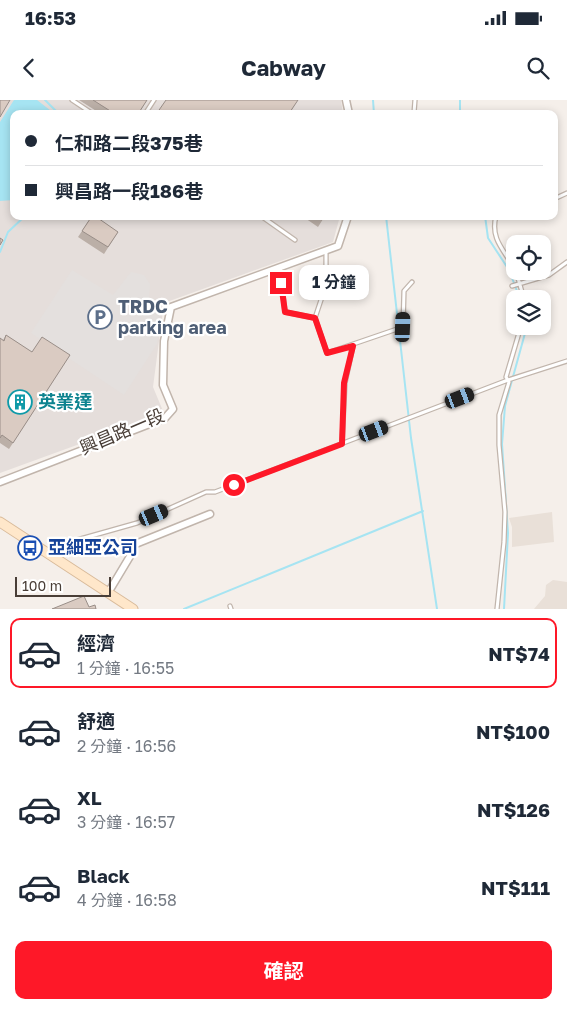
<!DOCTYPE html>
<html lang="zh-TW">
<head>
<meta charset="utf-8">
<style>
	:root { --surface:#fff; --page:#f2f2f3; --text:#1f2937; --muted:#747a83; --line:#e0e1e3; --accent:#fe1828 }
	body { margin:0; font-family:"Golos Text","Noto Sans TC",sans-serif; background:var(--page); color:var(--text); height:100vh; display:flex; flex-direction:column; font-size:19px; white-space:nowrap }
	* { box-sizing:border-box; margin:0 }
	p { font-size:16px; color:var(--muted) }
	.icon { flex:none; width:28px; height:28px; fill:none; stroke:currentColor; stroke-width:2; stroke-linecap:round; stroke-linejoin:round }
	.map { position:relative; height:509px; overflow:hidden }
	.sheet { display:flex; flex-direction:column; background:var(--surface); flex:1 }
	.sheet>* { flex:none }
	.banner { position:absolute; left:10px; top:10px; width:548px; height:110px; border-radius:10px; box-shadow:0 2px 8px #0003; display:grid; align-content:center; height:110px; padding:0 15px; background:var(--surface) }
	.controls { position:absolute; left:506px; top:135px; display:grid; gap:10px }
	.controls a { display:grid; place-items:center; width:45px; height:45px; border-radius:10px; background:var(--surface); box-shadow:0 2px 8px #0003; font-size:25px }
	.scale { position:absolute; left:15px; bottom:12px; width:96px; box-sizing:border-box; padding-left:5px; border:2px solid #493e37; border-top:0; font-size:14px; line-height:18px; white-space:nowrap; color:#493e37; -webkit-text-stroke:4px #fff; paint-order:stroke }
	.end { position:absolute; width:22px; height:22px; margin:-11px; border:6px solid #fe1828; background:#fff; box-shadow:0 0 0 2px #fff }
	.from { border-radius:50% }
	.bubble { position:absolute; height:35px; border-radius:10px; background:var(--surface); box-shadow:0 2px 8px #0003; font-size:16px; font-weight:700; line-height:35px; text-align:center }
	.car { position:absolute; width:15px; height:30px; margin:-15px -8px; border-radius:6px; box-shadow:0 0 4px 1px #0007; background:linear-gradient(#222 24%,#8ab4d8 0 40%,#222 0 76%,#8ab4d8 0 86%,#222 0) }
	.banner b { display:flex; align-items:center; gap:18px; height:48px; font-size:19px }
	.banner b+b { border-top:1px solid var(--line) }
	.banner i { width:12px; height:12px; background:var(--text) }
	ul { padding:9px 0 0; list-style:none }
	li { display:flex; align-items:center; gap:15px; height:70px; margin:0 10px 8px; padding:0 5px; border:2px solid transparent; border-radius:10px }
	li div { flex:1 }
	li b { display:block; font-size:19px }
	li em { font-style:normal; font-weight:700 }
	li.selected { border-color:var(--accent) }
	li>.icon { width:45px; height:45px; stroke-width:1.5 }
	.action { display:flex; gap:10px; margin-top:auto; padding:10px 15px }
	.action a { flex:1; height:58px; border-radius:10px; background:var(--accent); color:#fff; font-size:20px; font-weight:700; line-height:58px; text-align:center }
	.status { display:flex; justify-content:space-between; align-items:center; height:35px; padding:0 25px; background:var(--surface); direction:ltr }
	.status svg { height:14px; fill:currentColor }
	header { display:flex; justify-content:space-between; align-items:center; height:65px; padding:0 15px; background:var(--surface); font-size:22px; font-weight:700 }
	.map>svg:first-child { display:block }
	.residential { fill:#e9e0d8 }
	.industrial { fill:#e5dedb }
	.parking { fill:#e4e0de }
	.water { fill:#a6e4f2 }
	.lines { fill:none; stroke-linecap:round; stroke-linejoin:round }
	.stream { stroke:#a6e4f2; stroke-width:2 }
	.service-casing { stroke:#c1b5ac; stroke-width:5.5 }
	.minor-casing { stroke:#c1b5ac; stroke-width:9 }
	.secondary-casing { stroke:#d9bb9b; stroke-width:11 }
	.service { stroke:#fff; stroke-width:3 }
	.minor { stroke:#fff; stroke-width:6 }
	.secondary { stroke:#ffe7ca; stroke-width:9 }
	.wall { fill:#bbafa7 }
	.building { fill:#dacbc2; stroke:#998e88 }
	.route { stroke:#fe1828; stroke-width:6 }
	.labels { text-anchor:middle; stroke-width:4.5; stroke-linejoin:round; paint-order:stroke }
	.service-label { font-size:18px; font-weight:bold; fill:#4e5e75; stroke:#fff; text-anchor:start }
	.culture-label { font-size:18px; font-weight:bold; fill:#0d838f; stroke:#fff; text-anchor:start }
	.street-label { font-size:18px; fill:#493e37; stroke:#fff }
	.transit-label { font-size:18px; font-weight:bold; fill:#164399; stroke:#fff; text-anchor:start }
</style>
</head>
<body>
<div class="status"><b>16:53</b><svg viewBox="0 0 49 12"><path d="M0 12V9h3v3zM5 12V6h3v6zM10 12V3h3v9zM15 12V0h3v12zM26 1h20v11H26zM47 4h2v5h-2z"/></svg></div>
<header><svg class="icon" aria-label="back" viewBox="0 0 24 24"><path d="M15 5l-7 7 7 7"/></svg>Cabway<svg class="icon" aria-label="search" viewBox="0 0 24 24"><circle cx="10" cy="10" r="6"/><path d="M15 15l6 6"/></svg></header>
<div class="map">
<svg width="567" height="509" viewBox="0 0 567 509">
	<rect width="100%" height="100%" fill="#f5efea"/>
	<path class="residential" d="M552,412l2,30 -42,5v-20l-3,-9z
		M553,480l14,2v27h-33l11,-13 1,-11z"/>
	<path class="industrial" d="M0,0h341l2,14h-329v102h326l-7,26 -169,61 -11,84 10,24 -12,7 -151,55z"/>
	<path class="parking" d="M72,170l41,25 18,-23 13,3 6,9 -1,13 12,5 -4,42 -33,51 -93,-62z"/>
	<path class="water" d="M14,0h23l18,14h-41v86l-14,1v-79z"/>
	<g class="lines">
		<path class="stream" d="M45,0l14,14
			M373,0l1,14
			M460,14v-14
			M386,116l25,222 26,171
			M485,116l3,22 21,32 11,29
			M0,152l8,-20 17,-16
			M184,509l239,-98
			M504,509l4,-76 -6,-89 3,-38 22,-80"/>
		<g class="service-casing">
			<path id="service" d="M72,0l21,14
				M145,14l9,-14
				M408,14l6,-1 1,-13
				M554,99l13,-6
				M261,116l34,24
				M496,116c-6,23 8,34 19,53
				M326,152v33l-11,33 12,35 76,-26 1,-36 8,-9
				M280,168l5,44 30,6
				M516,171l8,28
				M512,186l37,-11 18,-13
				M342,343l3,-60 8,-37
				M50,454l16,-11 71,-20 69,-31h9l293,-112 59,-19
				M230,506l1,3
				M497,509l7,-67 1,-30 -6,-67v-30l10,-33 -3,-5 15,-51"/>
		</g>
		<g class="minor-casing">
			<path id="minor" d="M346,0l3,14
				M0,382l165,-64 8,-9 -10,-24 1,-44 7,-34 167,-61 10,-30
				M108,493l24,-40 1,-8 77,-31"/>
		</g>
		<g class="secondary-casing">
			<path id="secondary" d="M0,422l133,87"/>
		</g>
		<use href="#service" class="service"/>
		<use href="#minor" class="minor"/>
		<use href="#secondary" class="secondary"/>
	</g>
	<path class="wall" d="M79,0h68l-9,14h-37z
		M92,116l26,16 -14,22 -26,-17z
		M302,116h23l-7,11z
		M6,235l25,17 39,3 -61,94 -9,-6v-105l3,2z"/>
	<path class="building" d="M0,0h10l-10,17z
		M93,0h54l-9,14h-23z
		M166,0h132l-8,12 2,2h-134l-1,-1z
		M92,116h3l23,16 -10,15 -26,-16z
		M316,116h9l-3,4z
		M0,138l3,2 -3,5z
		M6,235l26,17 10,-15 28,18 -57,88 -11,-8 -2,3v-100l4,3z
		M84,496l5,11 6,-2 1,4h-44z"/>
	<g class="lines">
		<path class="route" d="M234,385l108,-41 2,-61 9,-37 -26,7 -12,-35 -30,-6 -4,-29"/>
	</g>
	<defs>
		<g id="parking-ring" transform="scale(1.25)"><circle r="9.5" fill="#fff" stroke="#5c6f8a" stroke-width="1.5"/><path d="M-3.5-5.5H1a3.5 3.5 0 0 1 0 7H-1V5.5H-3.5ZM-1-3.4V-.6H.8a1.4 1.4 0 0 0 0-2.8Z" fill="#5c6f8a"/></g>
		<g id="building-ring" transform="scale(1.25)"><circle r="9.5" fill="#fff" stroke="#0f9aa8" stroke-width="1.5"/><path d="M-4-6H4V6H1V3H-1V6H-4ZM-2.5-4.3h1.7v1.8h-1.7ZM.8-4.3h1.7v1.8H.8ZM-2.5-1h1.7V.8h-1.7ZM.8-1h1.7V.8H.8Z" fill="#0f9aa8"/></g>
		<g id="bus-ring" transform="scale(1.25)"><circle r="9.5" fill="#fff" stroke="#1a4fb4" stroke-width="1.5"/><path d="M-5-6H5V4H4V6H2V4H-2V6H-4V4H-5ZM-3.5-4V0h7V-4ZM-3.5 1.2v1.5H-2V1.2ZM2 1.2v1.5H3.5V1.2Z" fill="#1a4fb4"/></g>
	</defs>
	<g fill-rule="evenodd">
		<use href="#parking-ring" x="100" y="217"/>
		<use href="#building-ring" x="20" y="302"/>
		<use href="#bus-ring" x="30" y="448"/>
	</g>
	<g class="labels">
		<g class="service-label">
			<text x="118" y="213">TRDC<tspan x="118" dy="21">parking area</tspan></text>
		</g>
		<g class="culture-label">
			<text x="38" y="308">英業達</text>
		</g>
		<g class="street-label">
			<text transform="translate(122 332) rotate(-23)" y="6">興昌路一段</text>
		</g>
		<g class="transit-label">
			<text x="48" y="454">亞細亞公司</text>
		</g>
	</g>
</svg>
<div class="controls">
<a><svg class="icon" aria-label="locate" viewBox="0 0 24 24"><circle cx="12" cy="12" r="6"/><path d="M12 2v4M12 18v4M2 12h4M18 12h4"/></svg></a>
<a><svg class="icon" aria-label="layers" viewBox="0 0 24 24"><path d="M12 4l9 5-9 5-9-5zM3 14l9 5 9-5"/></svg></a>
</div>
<div class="scale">100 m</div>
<i class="end from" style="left:234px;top:385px"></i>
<i class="end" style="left:281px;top:183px"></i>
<div class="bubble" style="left:299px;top:165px;width:70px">1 分鐘</div>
<i class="car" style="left:403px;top:227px;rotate:2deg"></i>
<i class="car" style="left:460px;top:298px;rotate:69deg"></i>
<i class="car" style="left:374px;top:331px;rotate:69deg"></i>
<i class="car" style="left:154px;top:415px;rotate:67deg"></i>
<div class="banner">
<b><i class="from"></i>仁和路二段375巷</b>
<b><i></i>興昌路一段186巷</b>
</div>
</div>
<section class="sheet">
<ul>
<li class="selected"><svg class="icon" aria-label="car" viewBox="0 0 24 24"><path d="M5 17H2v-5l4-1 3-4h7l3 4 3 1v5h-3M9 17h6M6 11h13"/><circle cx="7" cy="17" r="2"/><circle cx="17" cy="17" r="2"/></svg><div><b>經濟</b><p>1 分鐘 · 16:55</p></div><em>NT$74</em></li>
<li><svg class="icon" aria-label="car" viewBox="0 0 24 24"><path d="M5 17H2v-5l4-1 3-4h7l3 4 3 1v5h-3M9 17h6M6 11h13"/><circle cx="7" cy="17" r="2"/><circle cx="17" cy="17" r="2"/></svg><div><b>舒適</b><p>2 分鐘 · 16:56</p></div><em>NT$100</em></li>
<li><svg class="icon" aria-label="car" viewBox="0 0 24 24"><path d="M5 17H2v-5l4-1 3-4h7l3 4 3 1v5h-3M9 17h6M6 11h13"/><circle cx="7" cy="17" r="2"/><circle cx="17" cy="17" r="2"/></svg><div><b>XL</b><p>3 分鐘 · 16:57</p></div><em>NT$126</em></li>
<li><svg class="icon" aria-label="car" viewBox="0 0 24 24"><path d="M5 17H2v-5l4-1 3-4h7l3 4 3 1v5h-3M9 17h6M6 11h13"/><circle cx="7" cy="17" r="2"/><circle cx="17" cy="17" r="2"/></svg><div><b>Black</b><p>4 分鐘 · 16:58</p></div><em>NT$111</em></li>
</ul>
<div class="action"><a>確認</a></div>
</section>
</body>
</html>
